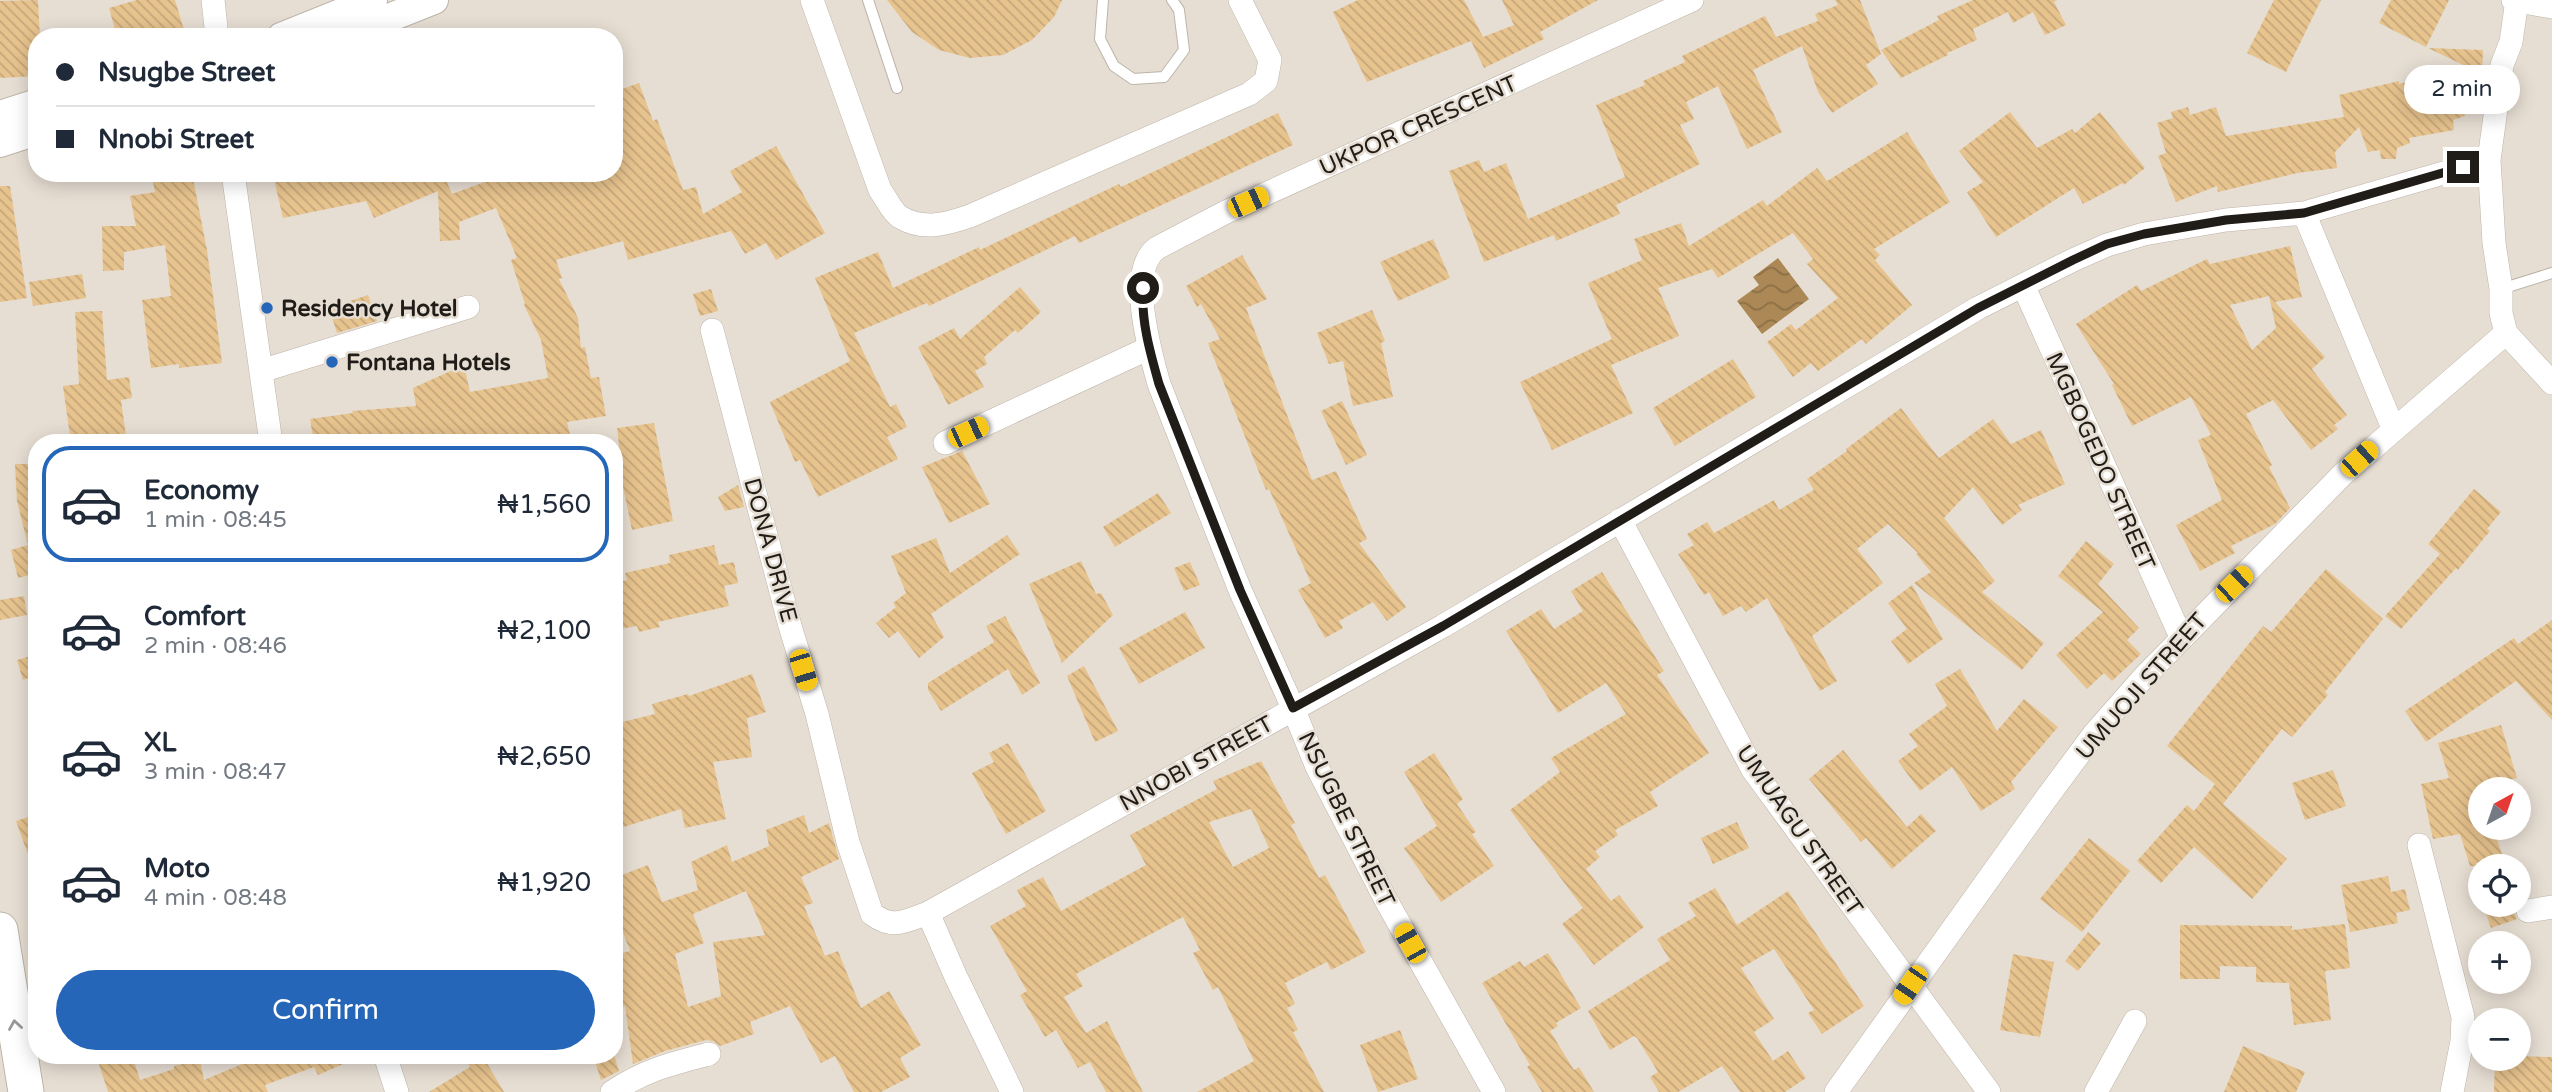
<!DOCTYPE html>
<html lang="en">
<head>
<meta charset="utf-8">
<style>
	:root { --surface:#fff; --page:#f6f6f7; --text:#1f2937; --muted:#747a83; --line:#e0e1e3; --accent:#2666b8 }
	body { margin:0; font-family:"Varela Round",sans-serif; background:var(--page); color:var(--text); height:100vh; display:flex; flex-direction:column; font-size:26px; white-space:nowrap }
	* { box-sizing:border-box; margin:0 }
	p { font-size:23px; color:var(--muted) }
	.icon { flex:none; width:38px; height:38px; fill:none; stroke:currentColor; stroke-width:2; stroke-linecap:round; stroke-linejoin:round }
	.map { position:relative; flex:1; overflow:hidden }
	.sheet { position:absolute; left:28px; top:434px; width:595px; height:630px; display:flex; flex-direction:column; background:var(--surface); border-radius:28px; box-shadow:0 4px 18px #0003 }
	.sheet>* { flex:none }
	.banner { position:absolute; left:28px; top:28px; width:595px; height:154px; border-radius:28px; box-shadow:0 4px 18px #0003; display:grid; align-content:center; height:154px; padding:0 28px; background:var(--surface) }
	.needle { width:46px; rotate:40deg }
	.tools { position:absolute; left:2468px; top:777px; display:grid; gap:14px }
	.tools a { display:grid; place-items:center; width:63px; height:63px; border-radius:50%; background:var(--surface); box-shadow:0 4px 18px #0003; font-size:35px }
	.end { position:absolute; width:32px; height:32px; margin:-16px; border:9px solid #201d19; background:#fff; box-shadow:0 0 0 4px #fff }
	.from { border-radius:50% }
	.bubble { position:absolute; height:49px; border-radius:24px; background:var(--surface); box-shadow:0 4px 18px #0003; font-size:23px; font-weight:600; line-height:49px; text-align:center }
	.car { position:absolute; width:21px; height:42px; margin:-21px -10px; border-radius:9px; box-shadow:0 0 5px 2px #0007; background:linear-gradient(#f5c518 24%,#345 0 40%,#f5c518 0 76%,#345 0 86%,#f5c518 0) }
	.banner b { display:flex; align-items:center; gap:24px; height:66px; font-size:26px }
	.banner b+b { border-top:2px solid var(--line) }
	.banner i { width:18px; height:18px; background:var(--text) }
	ul { padding:12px 0 0; list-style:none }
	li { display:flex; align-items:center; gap:21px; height:116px; margin:0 14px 10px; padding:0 14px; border:4px solid transparent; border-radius:28px }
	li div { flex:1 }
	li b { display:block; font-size:26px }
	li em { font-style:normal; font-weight:600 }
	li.active { border-color:var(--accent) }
	li>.icon { width:63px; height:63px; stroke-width:1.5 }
	.action { display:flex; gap:14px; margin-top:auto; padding:14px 28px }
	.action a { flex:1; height:80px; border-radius:42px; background:var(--accent); color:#fff; font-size:28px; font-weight:600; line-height:80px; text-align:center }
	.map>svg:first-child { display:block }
	.water { fill:url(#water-waves) }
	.building { fill:url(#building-back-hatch); fill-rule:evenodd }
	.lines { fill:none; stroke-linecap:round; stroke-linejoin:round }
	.service-casing { stroke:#bdb4a9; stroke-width:12 }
	.minor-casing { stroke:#bdb4a9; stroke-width:24 }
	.tertiary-casing { stroke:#bdb4a9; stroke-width:30 }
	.primary-casing { stroke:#bdb4a9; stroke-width:37 }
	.service { stroke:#fff; stroke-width:10 }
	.minor { stroke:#fff; stroke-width:23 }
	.tertiary { stroke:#fff; stroke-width:28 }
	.primary { stroke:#fff; stroke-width:35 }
	.oneway { stroke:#9b9998 }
	.route { stroke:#201d19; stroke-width:9 }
	.poi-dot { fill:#2666b8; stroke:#e7ded3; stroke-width:2.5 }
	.labels { text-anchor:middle; stroke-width:5; stroke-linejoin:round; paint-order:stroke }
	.street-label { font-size:23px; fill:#201d19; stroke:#e7ded3 }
	.poi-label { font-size:23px; font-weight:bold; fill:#201d19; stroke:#e7ded3; text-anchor:start }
</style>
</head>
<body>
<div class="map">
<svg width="2552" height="1092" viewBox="0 0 2552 1092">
	<defs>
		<pattern id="water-waves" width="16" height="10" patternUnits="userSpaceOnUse" patternTransform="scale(1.75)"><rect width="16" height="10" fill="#ab8855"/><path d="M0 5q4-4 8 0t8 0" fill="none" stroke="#8b6f46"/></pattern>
		<pattern id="building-back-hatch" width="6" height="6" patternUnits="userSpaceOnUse" patternTransform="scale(1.75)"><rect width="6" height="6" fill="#e7c38e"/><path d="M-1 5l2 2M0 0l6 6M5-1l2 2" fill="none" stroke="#c6a77a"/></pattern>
	</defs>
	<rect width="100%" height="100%" fill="#e7ded3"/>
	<path class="water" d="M1778,258l31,41 -47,35 -25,-33 22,-16 -6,-8z"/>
	<path class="building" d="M38,0l2,37h-3v39l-37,2v-77z
		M137,0h38l10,33 -12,4h-56l-8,-29z
		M887,0h175l-8,17 -22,23 -29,15 -33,3 -31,-8 -27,-18z
		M1358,0h106l19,37 31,-12 -12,-25h96l-58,32 4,7 -60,29 -13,-27 -104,41 -34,-70z
		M1835,0h25l21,54 -15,11 12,19 -46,29 -14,-21 -16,-46 -49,24 29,62 -35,17 -29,-63 -32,16 8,17 -14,6 20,39 -84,41 4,9 -64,27 -2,-6 -70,27 -35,-91 30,-11 5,12 22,-9 22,56 97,-42 -29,-72 49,-20 -2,-4 42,-19 -3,-6 83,-40 11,21 42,-16 -3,-7 23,-9z
		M1973,0h84l-3,2 12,23 -21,10 -12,-23 -20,11 -5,-11 -35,17 4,11 -30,13 1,2 -47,23 -20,-28 58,-30 -2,-4z
		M2274,0h47l-35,72 -39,-19z
		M2391,0h58l-23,47 -47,-24z
		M2428,48l55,2 -1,24z
		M2450,70l14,23 -5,3 6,20 -12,4 1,10 -45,8 1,5 -13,5 -1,11h-15l-1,-9 -12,2 -9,-25 -24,25 2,16 -40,5 -79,19 -1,-6 -41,16 -18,-46 8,-3 -9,-30 16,-5 -2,-6 17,-5 2,8 26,-8 10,29 118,-19 -5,-22 60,-14v3z
		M639,83l14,38 4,-2 26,71 13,-3 7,27 39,-22 -12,-21 46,-25 49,87 -49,27 -10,-17 -21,11 -14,-23 -103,29 -5,-19 -67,19 6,18 -3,1 19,39 3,30 4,-1 6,31 8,-1 7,39 -39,6 5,21h-258l-4,-24 43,-6 -1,-2 64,-5 -3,-18 51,-23 6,27 78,-14 -7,-38 -17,-35 1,-1 -14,-44 6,-2 -21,-50 -37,14 1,18 -20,1 -2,-50 -64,27 -8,-17 -83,17 -9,-39 26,-6h43l2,8 19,-8h79l9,21 57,-21h105v-81z
		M2010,112l27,36 35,-19 3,4 25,-21 45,56 -21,17 -1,-2 -40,21 -9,-16 -78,49 -29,-45 16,-10 -24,-31z
		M1278,113l15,32 -214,98 -4,-7 -146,70 -2,-3 -73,30 36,74 6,-3 11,23 -20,10 11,22 -80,38 -18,-37 -5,2 -25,-60 80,-41 -35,-83 63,-26 15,36 86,-41 1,3 139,-66 2,3z
		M1907,132l43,70 -76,47 6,6 -5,5 37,45 -46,39 -4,-5 -44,32 -7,-8 -18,14 -26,-35 24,-18 5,6 42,-32 -31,-34 6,-5 -20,-26 -75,45 -6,-9 -54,19 21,48 -68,29 22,48 -81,37 -32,-68 92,-43 -24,-56 54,-23 -8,-21 47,-16 8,23 74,-46 4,6 50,-38 10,13z
		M151,173h41l15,77 15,113 -43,5v-4l-28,4 -9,-68 29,-4 -6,-51 -41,7v18l-21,1 -1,-45h34l-6,-30 25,-4z
		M0,186h10l17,112 -27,4z
		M1433,239l17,39 -52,23 -18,-39z
		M2290,246l12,51 -27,5 50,55 -13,12 35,46 -13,10 4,4 -27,21 -38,-50 -27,14 26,51 -3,2 21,41 -15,16 -44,22 4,7 -35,18 -24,-46 46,-25 -24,-60 13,-5 -20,-38 -59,29 -20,-41 2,-1 -38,-60 61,-39 4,6 66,-32 3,5zM2269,296l7,32 -24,22 -22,-45z
		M1242,255l25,44 -21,9 66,172 24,-9 31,68 -8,4 47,64 -19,14 -14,-19 -34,19 4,7 -18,10 -27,-48 13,-7 -42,-94 -3,1 -58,-147 12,-4 -19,-35 -4,3 -11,-21z
		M82,274l4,24 -53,8 -4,-24z
		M1020,287l21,25 -23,21 -3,-3 -31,27 3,7 -12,7 9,16 -36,18 -30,-58 36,-19 6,11z
		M711,289l7,22 -18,5 -7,-22z
		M368,295l9,26 -40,12 -8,-25z
		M1372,310l13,31 -4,2 12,54 -40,9 -10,-45 -14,3 -12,-31z
		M102,311l5,69 22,-3 3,21 -11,2 6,43h-56l-8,-57 16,-2 -4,-72z
		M1733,359l23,38 -81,49 -22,-38z
		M1342,401l25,54 -21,10 -25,-54z
		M1901,408l38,50 54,-39 18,25 30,-14 24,54 -47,21 4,5 -20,15 -29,-38 -29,31 51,63 -13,11 62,51 -22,27 -108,-87 17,-11 -15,-18 2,-1 -30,-29 -31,25 26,34 -71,53 25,45 -17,10 -53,-93 -21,14 -5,-6 -18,10 -14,-24 -5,3 -26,-41 16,-9 -7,-11 20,-12 7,11 60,-33 5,10 35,-20 -7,-11 40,-28 -1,-2z
		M654,423l19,98 -41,9 -14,-68h3l-4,-34z
		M962,451l28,53 -41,19 -27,-56z
		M15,464h22v109l-19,5 -7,-28 17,-5 -11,-44z
		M738,485l6,22 -19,4 -7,-14z
		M2474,489l27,23 -14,17 3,2 -32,39 -2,-2 -55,61 -16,-13 55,-62 -12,-10z
		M1158,493l13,20 -56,34 -12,-20z
		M1007,535l13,19 -89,60 13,23 -25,21 -21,-27 -9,7 -13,-15 20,-16 -3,-4 13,-10 -15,-37 45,-18 14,35z
		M2086,541l28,23 -16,20 41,44 -12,12 14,14 -29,27 -8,-8 -17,16 -31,-34 47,-43 -45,-36z
		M714,545l5,20 15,-3 4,21 -14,3 5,20 -71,16 2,5 -21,5 -2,-6 -23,4v-47l13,-3 -2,-7 45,-10 -1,-8z
		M1081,561l15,33 5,-1 12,22 -51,48 -33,-79z
		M1190,562l10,23 -16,6 -10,-23z
		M2326,569l57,50 -58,73 3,3 -36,42 -10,-8 -59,75 64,55 -35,40 -58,-52 -33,36 -24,-22 50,-56 7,6 21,-27 -48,-38 96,-120 8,6z
		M1602,572l62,99 -7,4 52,78 -59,39 8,14 -43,24 3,5 -23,16 5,6 -14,12 25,32 8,-6 25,32 -50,38 -32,-41 21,-16 -73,-98 50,-38 -9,-14 75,-44 -20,-31 -48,30 -52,-82 35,-22 13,20 29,-18 -12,-20z
		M1912,585l31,54 -35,25 -17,-23 16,-12 -19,-26z
		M24,596l3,19 -27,5v-20z
		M1185,612l20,36 -66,36 -20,-36z
		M1005,616l35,67 -18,12 -14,-26 -67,42 -13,-21v-7l66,-41 -8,-16z
		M2552,620v100l-36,-39 -90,61 -21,-31 109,-73 4,6z
		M37,654v21l-14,5 -6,-20z
		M1084,666l34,65 -23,11 -28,-66z
		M1960,669l37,62 27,-32 34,28 -47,55 4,7 -34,22 -29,-44 -32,24 -22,-30 20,-15 -9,-12 38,-28 -12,-22z
		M752,674l14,38 -19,6 5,39 -39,5 13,57 -41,9 -4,-19 -67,21v-106l41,-10 -3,-10 36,-10 1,2z
		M2501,725l16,53 -12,3 3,8h-28v39h13l13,38h-36l-10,-32 -27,5 -12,-55 28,-6 -11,-35z
		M1008,743l38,68 -40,23 -34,-61 22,-11 -5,-9z
		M1843,750l64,77 14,-13 15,17 -44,38 -26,-31 -5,4 -52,-63z
		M1434,753l29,46 -6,5 19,28 -4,2 22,32 -53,36 -37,-54 33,-22 -33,-54z
		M1261,761l34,62 -4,2 28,53 6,-3 41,77 -35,18 -4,-8 -42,21 10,21 -8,4 11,22 -5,2 31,60h-127l57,-31 -36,-74 -5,3 -20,-37 7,-3 -17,-33 -107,57 7,12 -19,11 22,36 21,-12 36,71h-37l-16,-30 -12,6 -22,-38 -11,7 -25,-42 7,-4 -37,-65 36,-20 -9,-16 26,-13 18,34 85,-46 -16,-30 87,-46 -4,-8zM1251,809l18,39 -36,19 -24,-45z
		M2333,770l13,36 -41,14 -13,-37z
		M37,814v57h-3l-18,-50z
		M804,815l5,18 20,-10 10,36 -38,18 12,26 -9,3 21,50 13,-5 23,57 28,-17 32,54 -21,13 10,19 -29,15h-27l-19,-36 -14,7 -31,-57 -40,16 4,12 -34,12 -7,-5 -7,-1 -41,11 -32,13 -8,-58 -11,3v-54l16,-4 -16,-43v-30l34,-13 14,37 36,-12 -7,-28 36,-17 5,17 37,-16 -3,-16zM746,891l19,44 -52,7 8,54 -33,11 -13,-53 29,-11 -11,-29z
		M1737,822l12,26 -36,16 -12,-26z
		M2089,838l41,33 -48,61 -42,-33z
		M2388,876l3,16 14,-3 5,21 -14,3 2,10 -48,9 -9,-47z
		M1715,888l22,37 51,-34 76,115 -42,28 -14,-21 6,-3 -40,-61 -33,19 33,51 -20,13 19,29 15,-10 18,27 -21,14h-45l-18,-26 -44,26h-19l-9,-15 8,-5 -21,-34 -3,-2 -24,14 -22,-39 82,-51 -13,-21 39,-23 -8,-13z
		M2483,905h33l-2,8 3,6 -26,9z
		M2345,924l5,44 -25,3 6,49 -37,5 -5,-42 -33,-1v-15l-36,-1v13h-40v-54l112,1v4z
		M2088,932l13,11 -23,28 -13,-10z
		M1548,953l33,55 -25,15 2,3 -8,5 24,39 5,-3 15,25h-52l-15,-25 3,-2 -48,-82 38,-22 4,6z
		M2013,954l41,8 -14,75 -40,-7z
		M1400,1030l18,49 -40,13 -18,-47z
		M2243,1046l62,26 -9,20h-72z
		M96,1055h36l8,25 34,-11v-3l26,-6 4,20 60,-25h100l-46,20 -4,-8 -49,18 3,7h-160z
		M463,1055h19l22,37h-75l41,-25z
		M593,1055h21l5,16 -18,9z
		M2518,1056l34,1v35h-58l1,-33h23z"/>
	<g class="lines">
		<g class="service-casing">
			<path id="service" d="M868,0l29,88
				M1103,0l-3,39 14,27 19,13 31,-2 20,-27 -5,-40 -7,-10
				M2501,289l51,-16"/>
		</g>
		<g class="minor-casing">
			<path id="minor" d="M213,0l4,37
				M812,0l68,190c6,8 12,22 20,27 23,14 47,7 70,-1l279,-122 17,-13 4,-21 -30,-60
				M2513,0l39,7
				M2517,0l-6,42 -9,23 -13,95 5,83 7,46v24l5,20 46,50
				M233,173l38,270
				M2304,213l89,215
				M2023,285l158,352
				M712,330l78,296 27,88 31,128 24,72c22,16 33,7 56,-1l515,-287 535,-318 95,-48 34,-15 37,-11 82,-14 78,-7 185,-53
				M261,371l207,-64
				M945,443l204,-95
				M1620,520l133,250 236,322
				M2419,845l44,172 -1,24 -10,51
				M2528,911l24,-4
				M928,913l28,64 56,115
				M385,1055l12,37
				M612,1092c33,-22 58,-28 97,-38
				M1494,1092l-107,-190 -70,-135 -24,-59 -53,-118 -81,-206c-9,-32 -33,-114 -2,-136l69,-36 466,-212
				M1836,1092l209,-292 49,-66 50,-57 199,-203 163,-141
				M2096,1092l39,-71"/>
		</g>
		<g class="tertiary-casing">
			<path id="tertiary" d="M281,37l92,-37
				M341,37l93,-37
				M0,115l37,-12
				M0,143l37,-12"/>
		</g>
		<g class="primary-casing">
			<path id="primary" d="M0,930l26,162"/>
		</g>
		<use href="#service" class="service"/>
		<use href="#minor" class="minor"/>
		<use href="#tertiary" class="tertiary"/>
		<use href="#primary" class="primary"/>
	</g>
	<defs><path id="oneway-chevron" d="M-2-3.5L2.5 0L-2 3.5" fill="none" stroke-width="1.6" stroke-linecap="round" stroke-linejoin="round" transform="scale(1.75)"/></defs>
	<use class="oneway" href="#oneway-chevron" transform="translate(15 1025) rotate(-99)"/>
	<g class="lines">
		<path class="route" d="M1143,288c-2,33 7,64 16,96l81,206 53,118 150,-82 535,-318 95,-48 34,-16 37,-10 82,-14 78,-7 159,-46"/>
	</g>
	<g class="poi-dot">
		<circle cx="267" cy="308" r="7"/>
		<circle cx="332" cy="362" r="7"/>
	</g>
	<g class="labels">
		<g class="street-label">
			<text transform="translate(1418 125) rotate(-24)" y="8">UKPOR CRESCENT</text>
			<text transform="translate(2101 461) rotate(66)" y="8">MGBOGEDO STREET</text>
			<text transform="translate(771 550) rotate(75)" y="8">DONA DRIVE</text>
			<text transform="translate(2141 686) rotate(-49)" y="8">UMUOJI STREET</text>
			<text transform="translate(1196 763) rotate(-29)" y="8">NNOBI STREET</text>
			<text transform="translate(1347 819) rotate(64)" y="8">NSUGBE STREET</text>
			<text transform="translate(1800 830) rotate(55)" y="8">UMUAGU STREET</text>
		</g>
		<g class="poi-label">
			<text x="281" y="316">Residency Hotel</text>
			<text x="346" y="370">Fontana Hotels</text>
		</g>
	</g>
</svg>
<div class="tools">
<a><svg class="needle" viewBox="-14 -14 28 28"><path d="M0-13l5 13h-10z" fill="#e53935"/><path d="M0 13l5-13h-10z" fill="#747a83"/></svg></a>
<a><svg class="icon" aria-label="locate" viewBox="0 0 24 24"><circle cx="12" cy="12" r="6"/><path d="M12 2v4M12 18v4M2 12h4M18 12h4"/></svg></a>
<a>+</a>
<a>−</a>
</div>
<i class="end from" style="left:1143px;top:288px"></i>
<i class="end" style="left:2463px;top:167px"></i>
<div class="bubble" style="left:2404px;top:65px;width:116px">2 min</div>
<i class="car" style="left:1248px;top:202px;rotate:66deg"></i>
<i class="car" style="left:968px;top:432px;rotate:65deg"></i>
<i class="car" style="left:2359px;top:459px;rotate:48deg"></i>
<i class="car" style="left:2234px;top:584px;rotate:46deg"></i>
<i class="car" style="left:803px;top:670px;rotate:163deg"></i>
<i class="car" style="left:1410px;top:943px;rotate:331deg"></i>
<i class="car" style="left:1910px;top:985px;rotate:214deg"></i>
<div class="banner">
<b><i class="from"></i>Nsugbe Street</b>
<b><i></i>Nnobi Street</b>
</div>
<section class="sheet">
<ul>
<li class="active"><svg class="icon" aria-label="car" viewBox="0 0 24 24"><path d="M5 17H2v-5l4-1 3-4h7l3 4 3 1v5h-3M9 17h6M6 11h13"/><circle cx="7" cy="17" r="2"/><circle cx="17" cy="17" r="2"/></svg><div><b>Economy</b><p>1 min · 08:45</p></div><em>₦1,560</em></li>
<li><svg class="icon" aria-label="car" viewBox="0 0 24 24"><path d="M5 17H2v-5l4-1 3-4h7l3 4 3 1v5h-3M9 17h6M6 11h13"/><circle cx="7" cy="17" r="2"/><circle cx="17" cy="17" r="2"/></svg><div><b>Comfort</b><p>2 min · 08:46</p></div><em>₦2,100</em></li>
<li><svg class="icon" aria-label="car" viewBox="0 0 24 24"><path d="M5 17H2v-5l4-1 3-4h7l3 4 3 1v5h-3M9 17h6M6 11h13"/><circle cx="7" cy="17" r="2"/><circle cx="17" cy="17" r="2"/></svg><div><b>XL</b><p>3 min · 08:47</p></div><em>₦2,650</em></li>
<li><svg class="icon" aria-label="car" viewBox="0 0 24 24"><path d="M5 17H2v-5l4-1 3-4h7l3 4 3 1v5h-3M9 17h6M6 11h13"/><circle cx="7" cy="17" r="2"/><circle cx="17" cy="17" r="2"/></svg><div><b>Moto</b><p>4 min · 08:48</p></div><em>₦1,920</em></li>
</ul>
<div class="action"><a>Confirm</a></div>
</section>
</div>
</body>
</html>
